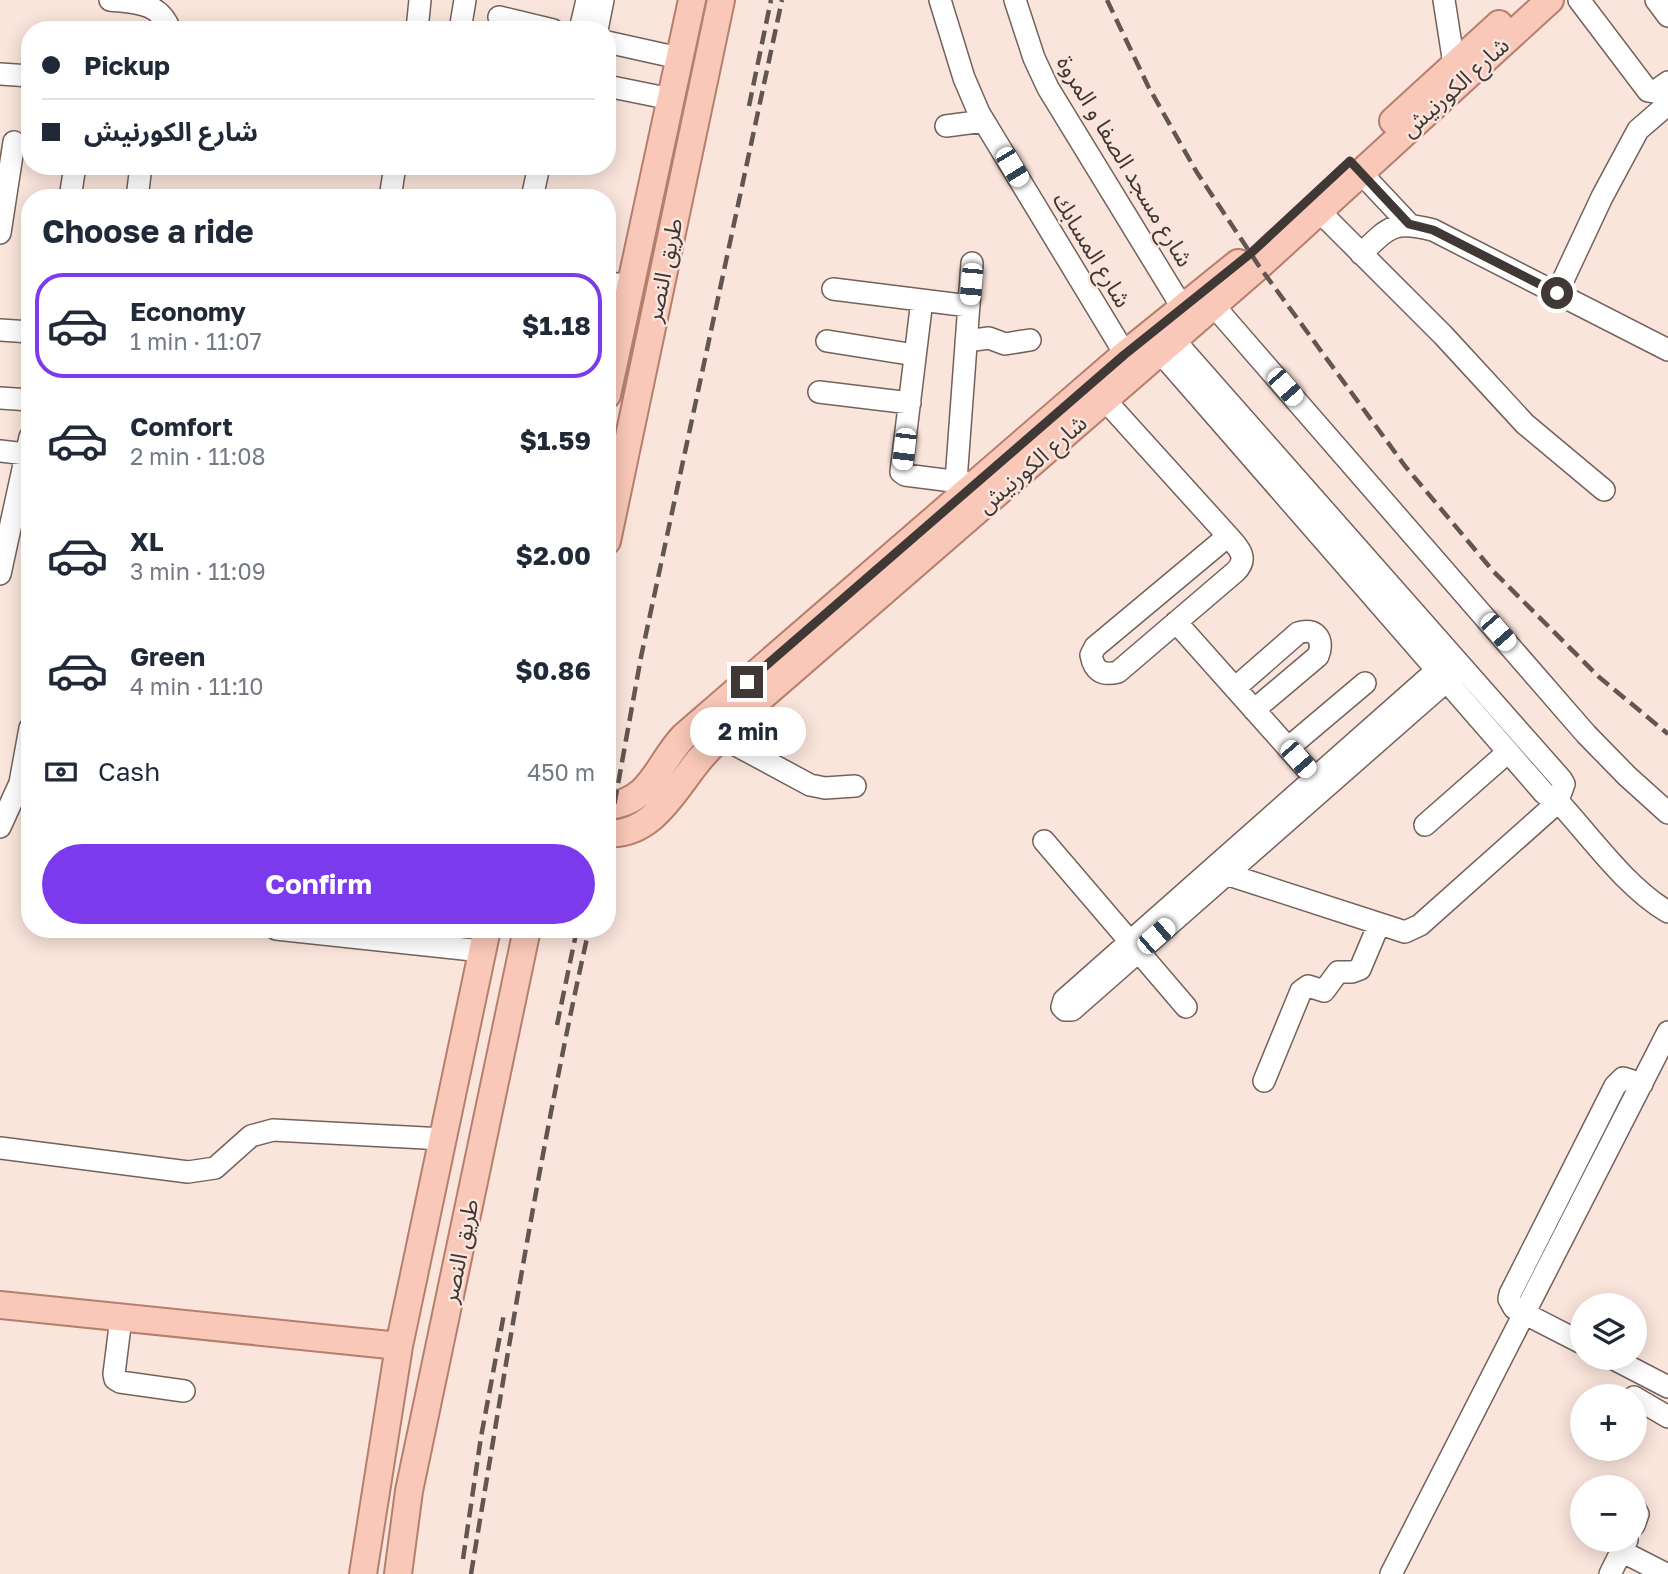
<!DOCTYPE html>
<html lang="en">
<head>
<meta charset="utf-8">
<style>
	:root { --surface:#fff; --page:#f6f6f7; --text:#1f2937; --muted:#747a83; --line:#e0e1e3; --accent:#7c3aed }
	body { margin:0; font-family:"Golos Text","Noto Sans Arabic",sans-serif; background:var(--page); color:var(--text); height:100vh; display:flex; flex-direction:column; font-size:26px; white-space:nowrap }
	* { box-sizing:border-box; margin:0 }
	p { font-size:23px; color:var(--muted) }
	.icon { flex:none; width:38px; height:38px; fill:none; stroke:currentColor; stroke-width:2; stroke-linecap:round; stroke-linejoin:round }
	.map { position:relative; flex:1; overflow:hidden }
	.details { position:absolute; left:21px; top:189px; width:595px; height:749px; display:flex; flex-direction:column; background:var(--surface); border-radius:28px; box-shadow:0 4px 18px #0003 }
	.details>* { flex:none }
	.banner { position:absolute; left:21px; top:21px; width:595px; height:154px; border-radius:28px; box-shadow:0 4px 18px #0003; display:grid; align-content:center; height:154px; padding:0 21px; background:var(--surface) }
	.controls { position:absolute; left:1570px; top:1293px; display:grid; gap:14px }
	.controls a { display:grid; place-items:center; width:77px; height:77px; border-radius:50%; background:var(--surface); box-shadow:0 4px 18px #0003; font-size:35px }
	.end { position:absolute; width:32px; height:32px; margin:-16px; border:9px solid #403834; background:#fff; box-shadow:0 0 0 4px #fff }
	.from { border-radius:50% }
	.bubble { position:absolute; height:49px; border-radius:24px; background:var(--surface); box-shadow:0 4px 18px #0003; font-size:23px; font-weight:700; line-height:49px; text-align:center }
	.car { position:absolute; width:21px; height:42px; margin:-21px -10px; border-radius:9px; box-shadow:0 0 5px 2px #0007; background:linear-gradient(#fff 24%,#345 0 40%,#fff 0 76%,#345 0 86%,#fff 0) }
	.banner b { display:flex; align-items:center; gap:24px; height:66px; font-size:26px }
	.banner b+b { border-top:2px solid var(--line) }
	.banner i { width:18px; height:18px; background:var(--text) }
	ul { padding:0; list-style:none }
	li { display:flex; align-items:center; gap:21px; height:105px; margin:0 14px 10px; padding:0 7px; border:4px solid transparent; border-radius:28px }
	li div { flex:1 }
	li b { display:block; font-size:26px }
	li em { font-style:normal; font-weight:700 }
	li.active { border-color:var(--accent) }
	li>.icon { width:63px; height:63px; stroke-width:1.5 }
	h2 { padding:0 21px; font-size:32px; line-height:84px }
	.pay { display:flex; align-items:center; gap:18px; height:77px; padding:0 21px; font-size:26px }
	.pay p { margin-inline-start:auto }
	.primary-button { display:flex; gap:14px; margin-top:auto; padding:14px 21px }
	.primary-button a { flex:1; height:80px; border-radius:42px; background:var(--accent); color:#fff; font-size:28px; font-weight:700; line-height:80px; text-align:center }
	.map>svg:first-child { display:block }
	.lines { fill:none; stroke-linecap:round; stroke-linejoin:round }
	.minor-casing { stroke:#73625a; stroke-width:24 }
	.major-casing { stroke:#b67e6d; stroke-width:30 }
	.minor { stroke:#fff; stroke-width:21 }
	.major { stroke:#f9c8b9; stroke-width:26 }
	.rail { stroke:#615652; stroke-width:4.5; stroke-dasharray:14 7; stroke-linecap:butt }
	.route { stroke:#403834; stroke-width:9 }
	.labels { text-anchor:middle; stroke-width:5; stroke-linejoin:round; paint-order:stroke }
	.street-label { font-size:23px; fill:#403834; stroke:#fae5dc }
</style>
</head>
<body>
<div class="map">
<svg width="1668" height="1574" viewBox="0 0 1668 1574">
	<rect width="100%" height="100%" fill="#fae5dc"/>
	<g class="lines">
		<g class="minor-casing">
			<path id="minor" d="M110,0c26,3 50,2 60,30
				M940,0l24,78 15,35 154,254
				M1015,0l19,58 14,30 134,219
				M1444,0l12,77
				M1579,0l69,91 6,1 14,-10
				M1656,0l12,16
				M499,17l54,13
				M417,30l3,-30
				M460,30l5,-30
				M580,30l7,-30
				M597,30l6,-30
				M607,42l72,16
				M0,74l30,2
				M607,86l64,13
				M946,126l38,-5
				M1361,173l48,51
				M70,198l5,-32
				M137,198l4,-32
				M390,198l5,-32
				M532,198l7,-32
				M1320,212l123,123 82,89 79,66
				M0,233l14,-91
				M1361,254c28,-27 32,-34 72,-24l235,120
				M607,282l24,5
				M833,289l136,17
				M1557,293l45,-96 36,-67 30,-26
				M922,300l-21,172 4,3 71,9
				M1214,306l372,428 41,42 41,37
				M0,330l30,2
				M827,341l88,14
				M966,341l23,-3 16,6 25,-4
				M1160,352l384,441 4,3 12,-1 4,-11 -3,-5 -387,-439
				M819,392l91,11
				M0,398l30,2
				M1105,400l123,136c10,11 22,22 7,36l-117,100c-16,4 -24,-1 -27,-17l4,-8 133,-111
				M0,451l26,3
				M956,481l16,-218
				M0,574l30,-137
				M1176,622l139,156
				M1446,662l-382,338 -2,7 3,3h7l386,-339
				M1235,688l63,-55c17,-6 27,6 20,23l-64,54
				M721,737l89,48 15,3 30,-2
				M1288,748l77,-65
				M1554,797c35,37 70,89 114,115
				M1425,825l83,-73
				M0,827l20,-44 10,-55
				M1044,841l142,166
				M1226,874l179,58 15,-7 138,-123
				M276,929l206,22
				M1264,1081l37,-90 7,-5 16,5 14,-19h14l8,-3 19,-45
				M0,1148l188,24 27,-4 36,-32 22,-6 171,9
				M121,1318l-7,56 1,5 5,3 64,9
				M1582,1343l-68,-35 -5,-9 1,-5 105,-208 8,-8 19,6
				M1612,1358l56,29
				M1634,1397l34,20
				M1634,1507l4,7 -4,11
				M1621,1551l45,23
				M1391,1574l277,-542
				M1610,1574l17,-34"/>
		</g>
		<g class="major-casing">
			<path id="major" d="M1393,121l106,-97
				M607,395l85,-395
				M607,541l114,-541
				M607,806c45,-4 50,-42 77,-70l440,-381 114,-92
				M607,833c45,4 68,-44 92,-73 15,-18 33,-34 49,-51l511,-443 291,-266
				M0,1305l399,41
				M363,1574l36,-228 88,-417
				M398,1574l11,-83 118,-562"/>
		</g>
		<use href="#minor" class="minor"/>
		<use href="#major" class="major"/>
		<path class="rail" d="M1107,0l41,86 48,85 63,95 146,200 88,105 106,106 69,57
			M749,106l22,-106
			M607,845l34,-188 141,-657
			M557,1025l20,-96
			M463,1559l18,-122 23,-123
			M471,1574c36,-216 70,-431 118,-645"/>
	</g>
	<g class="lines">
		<path class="route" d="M747,682l377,-327 127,-102 99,-92 59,63 24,6 124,63"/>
	</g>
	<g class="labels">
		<g class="street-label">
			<text transform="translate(1455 87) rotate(-42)" y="8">شارع الكورنيش</text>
			<text transform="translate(1125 161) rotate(59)" y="8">شارع مسجد الصفا و المروة</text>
			<text transform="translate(1092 250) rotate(59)" y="8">شارع المسابك</text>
			<text transform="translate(664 270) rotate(-78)" y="8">طريق النصر</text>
			<text transform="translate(1032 464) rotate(-41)" y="8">شارع الكورنيش</text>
			<text transform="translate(460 1251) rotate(-78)" y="8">طريق النصر</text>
		</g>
	</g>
</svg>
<div class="controls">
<a><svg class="icon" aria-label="layers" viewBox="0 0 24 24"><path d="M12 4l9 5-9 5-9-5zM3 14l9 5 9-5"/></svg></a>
<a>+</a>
<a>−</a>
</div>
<i class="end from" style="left:1557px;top:293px"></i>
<i class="end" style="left:747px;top:682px"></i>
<div class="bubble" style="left:690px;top:707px;width:116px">2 min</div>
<i class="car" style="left:1012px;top:167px;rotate:149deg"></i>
<i class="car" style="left:971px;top:284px;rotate:185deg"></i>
<i class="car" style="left:1285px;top:387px;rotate:139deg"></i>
<i class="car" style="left:904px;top:449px;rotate:187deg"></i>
<i class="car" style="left:1498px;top:632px;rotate:139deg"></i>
<i class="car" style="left:1298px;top:759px;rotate:139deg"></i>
<i class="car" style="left:1156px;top:936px;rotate:49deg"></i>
<div class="banner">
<b><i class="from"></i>Pickup</b>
<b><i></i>شارع الكورنيش</b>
</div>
<section class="details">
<h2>Choose a ride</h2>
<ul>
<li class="active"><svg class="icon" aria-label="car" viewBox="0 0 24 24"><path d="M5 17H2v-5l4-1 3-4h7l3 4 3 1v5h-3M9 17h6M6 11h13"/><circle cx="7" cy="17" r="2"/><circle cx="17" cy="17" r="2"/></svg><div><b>Economy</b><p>1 min · 11:07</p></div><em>$1.18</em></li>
<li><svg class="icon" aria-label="car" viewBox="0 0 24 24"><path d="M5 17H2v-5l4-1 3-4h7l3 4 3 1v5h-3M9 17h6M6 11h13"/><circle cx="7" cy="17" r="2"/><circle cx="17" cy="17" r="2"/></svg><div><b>Comfort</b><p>2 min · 11:08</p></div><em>$1.59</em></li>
<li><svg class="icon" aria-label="car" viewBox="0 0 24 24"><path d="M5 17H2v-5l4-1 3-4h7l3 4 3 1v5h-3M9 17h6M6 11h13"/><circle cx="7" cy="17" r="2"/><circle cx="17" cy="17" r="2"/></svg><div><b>XL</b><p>3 min · 11:09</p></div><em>$2.00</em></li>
<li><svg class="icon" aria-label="car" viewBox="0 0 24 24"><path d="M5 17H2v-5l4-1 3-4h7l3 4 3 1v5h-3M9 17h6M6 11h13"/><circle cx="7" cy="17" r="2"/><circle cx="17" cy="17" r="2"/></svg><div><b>Green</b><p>4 min · 11:10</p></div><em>$0.86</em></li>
</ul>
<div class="pay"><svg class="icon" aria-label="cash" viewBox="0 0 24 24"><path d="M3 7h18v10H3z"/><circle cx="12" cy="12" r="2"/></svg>Cash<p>450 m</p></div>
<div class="primary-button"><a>Confirm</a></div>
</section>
</div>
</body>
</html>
